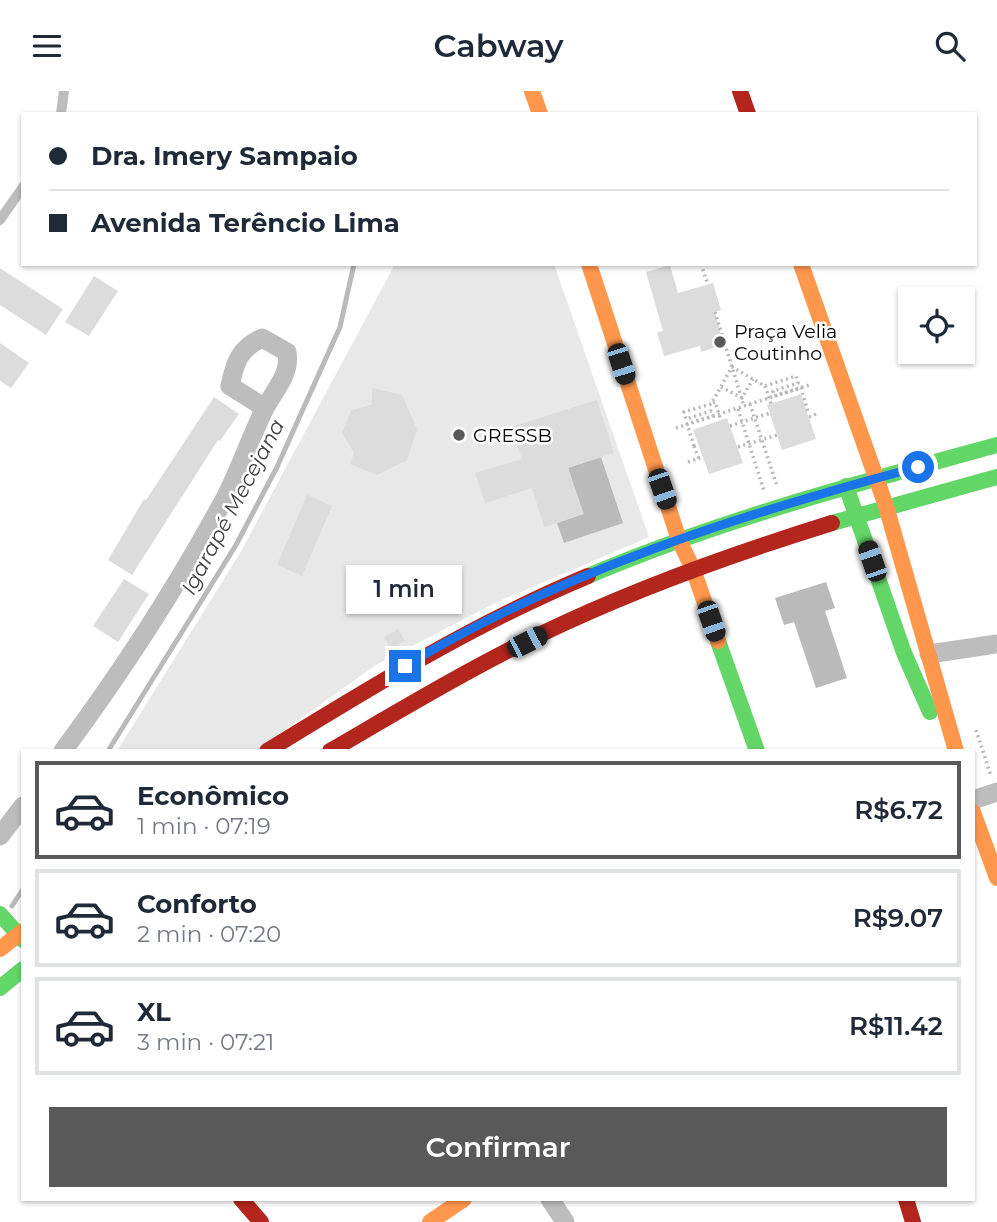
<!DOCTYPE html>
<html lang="pt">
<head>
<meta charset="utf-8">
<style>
	:root { --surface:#fff; --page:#f2f2f3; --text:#1f2937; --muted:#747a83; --line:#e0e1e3; --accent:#595959 }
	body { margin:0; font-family:Montserrat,sans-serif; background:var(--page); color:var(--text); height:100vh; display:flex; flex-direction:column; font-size:26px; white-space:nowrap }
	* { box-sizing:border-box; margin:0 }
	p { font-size:23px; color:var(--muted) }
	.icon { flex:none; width:38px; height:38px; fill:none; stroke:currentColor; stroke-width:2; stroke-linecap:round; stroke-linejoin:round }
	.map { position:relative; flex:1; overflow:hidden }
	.side { position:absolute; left:21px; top:658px; width:954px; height:452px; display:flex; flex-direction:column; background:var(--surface); border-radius:0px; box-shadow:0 2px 5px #0004 }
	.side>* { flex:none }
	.hud { position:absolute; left:21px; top:21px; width:956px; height:154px; border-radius:0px; box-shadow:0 2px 5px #0004; display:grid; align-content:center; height:154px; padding:0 28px; background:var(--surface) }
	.controls { position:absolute; left:898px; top:196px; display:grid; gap:14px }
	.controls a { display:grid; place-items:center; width:77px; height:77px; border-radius:0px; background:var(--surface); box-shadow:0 2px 5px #0004; font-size:35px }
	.end { position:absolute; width:32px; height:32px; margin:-16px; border:9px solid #1a73e8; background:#fff; box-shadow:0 0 0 4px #fff }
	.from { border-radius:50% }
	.bubble { position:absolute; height:49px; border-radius:0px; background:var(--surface); box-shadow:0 2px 5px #0004; font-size:23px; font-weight:600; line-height:49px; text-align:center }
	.car { position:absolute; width:21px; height:42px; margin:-21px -10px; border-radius:9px; box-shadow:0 0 5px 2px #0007; background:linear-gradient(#222 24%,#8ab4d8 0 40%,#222 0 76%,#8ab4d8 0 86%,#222 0) }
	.hud b { display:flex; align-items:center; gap:24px; height:66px; font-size:26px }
	.hud b+b { border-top:2px solid var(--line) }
	.hud i { width:18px; height:18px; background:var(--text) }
	ul { padding:12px 0 0; list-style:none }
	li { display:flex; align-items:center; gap:21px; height:98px; margin:0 14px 10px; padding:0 14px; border:4px solid var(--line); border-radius:0px }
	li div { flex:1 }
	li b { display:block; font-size:26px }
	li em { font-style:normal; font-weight:600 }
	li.current { border-color:var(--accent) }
	li>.icon { width:63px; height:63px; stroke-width:1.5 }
	.action { display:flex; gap:14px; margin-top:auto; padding:14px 28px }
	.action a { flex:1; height:80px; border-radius:0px; background:var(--accent); color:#fff; font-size:28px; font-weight:600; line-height:80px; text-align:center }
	header { display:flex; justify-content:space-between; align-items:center; height:91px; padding:0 28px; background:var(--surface); font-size:32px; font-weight:600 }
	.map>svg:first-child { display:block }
	.green { fill:#e8e8e8 }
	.water { fill:#bababa }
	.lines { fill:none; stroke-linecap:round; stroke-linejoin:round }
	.stream { stroke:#bababa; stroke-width:5 }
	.building { fill:#dcdcdc }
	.path { stroke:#b8b8b8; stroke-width:3.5; stroke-dasharray:2 3.5; stroke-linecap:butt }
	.lane { stroke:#bdbdbd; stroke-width:10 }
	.street { stroke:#bdbdbd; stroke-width:19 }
	.fast { stroke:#63d668; stroke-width:16 }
	.slow { stroke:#ff974d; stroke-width:16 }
	.jam { stroke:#b3261e; stroke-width:16 }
	.path-bridge { stroke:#b8b8b8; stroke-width:3.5; stroke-dasharray:2 3.5; stroke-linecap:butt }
	.route { stroke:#1a73e8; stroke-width:9 }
	.poi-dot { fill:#595959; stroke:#fff; stroke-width:2.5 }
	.labels { text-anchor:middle; stroke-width:5; stroke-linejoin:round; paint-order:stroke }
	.poi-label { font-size:19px; fill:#000; stroke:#fff; text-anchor:start }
	.water-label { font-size:21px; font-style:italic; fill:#3e3e3e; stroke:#fff }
</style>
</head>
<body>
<header><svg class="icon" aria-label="menu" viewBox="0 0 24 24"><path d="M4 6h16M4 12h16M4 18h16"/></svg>Cabway<svg class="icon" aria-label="search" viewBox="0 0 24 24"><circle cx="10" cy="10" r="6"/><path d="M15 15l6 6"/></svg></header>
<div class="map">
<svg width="997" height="1131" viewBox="0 0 997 1131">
	<rect width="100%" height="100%" fill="#fff"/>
	<path class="green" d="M395,173h159l95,273 -154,66 -119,62 -121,86h-138l123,-198z"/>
	<path class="water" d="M601,366l22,66 -59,20 -7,-20 26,-9 -15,-46z
		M826,491l9,26 -10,3 22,67 -31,10 -22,-66 -10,3 -9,-27z"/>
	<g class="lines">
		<path class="stream" d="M108,660l128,-206 41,-78 63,-140 14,-63
			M12,815l11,-17"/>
	</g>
	<path class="building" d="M670,174l8,28 35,-10 8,27 -6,2 9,33 -23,7 -1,-6 -36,10 -7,-24 6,-1 -17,-59z
		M0,177l63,41 -17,26 -46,-30z
		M94,185l24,15 -29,45 -24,-14z
		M0,252l29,20 -18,25 -11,-7z
		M372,297l30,7 15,34 -10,31 -30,15 -27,-11 4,-11 -12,-20 9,-22 21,-7z
		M801,303l15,45 -34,11 -15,-45z
		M214,306l25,17 -19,27 -2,-1 -86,135 -24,-15 36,-61 2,1z
		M597,309l17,53 -46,15 16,46 -40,13 -12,-39 -47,15 -10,-30 47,-14 -11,-32z
		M727,327l16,45 -34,11 -16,-44z
		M307,404l25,11 -30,70 -25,-11z
		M124,488l25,15 -31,48 -25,-16z
		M398,538l7,12 -14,8 -7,-12z"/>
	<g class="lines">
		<path class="path" d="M701,173l7,21
			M715,221l29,94
			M750,313l27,82
			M738,318l26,82
			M809,326l10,-4
			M730,335l40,-13
			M676,337l133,-43
			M694,355l5,13
			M738,356l39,-12
			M688,371l15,-5
			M976,639l15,46"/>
		<path class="lane" d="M61,23l3,-23
			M0,129l23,-33"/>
		<path class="street" d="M929,563l68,-10
			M63,660c60,-81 114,-164 162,-253 15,-29 25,-59 39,-88 10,-20 27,-35 23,-58l-25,-14c-23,11 -27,24 -32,48l35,22
			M973,709l24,-8
			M0,745l23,-30
			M550,1108l15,23"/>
		<path class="fast" d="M846,395l58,167 26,59
			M832,432l165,-46
			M588,485c132,-56 271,-93 409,-131
			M718,550l39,110
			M0,823l23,26
			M0,897l23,-19"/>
		<path class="slow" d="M532,0l8,23
			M589,173l90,276 14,29 25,72
			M801,173l85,242 70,245
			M973,721l24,66
			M0,858l23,-18
			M430,1131l34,-23"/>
		<path class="jam" d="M740,0l8,23
			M267,660c104,-64 208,-128 321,-175
			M330,660c69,-40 137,-81 209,-116 95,-46 193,-81 293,-112
			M241,1108l20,23
			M906,1108l7,23"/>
		<path class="path-bridge" d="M765,295l31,-10 2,7 -25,8 1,5 27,-8 7,24
			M721,296l21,11 11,-19
			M713,312l2,-1 6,18
			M694,355l-7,-22 26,-8 -2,-5 -25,8 -2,-7 27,-8 21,-37 33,19 6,18"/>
	</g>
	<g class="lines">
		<path class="route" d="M405,575c157,-95 337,-152 513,-199"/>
	</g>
	<g class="poi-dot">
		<circle cx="720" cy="251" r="7"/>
		<circle cx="459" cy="344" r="7"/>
	</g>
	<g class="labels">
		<g class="poi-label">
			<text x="734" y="247">Praça Velia<tspan x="734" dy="22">Coutinho</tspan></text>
			<text x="473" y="351">GRESSB</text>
		</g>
		<g class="water-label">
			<text transform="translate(233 416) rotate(-62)" y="7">Igarapé Mecejana</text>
		</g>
	</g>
</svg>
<div class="controls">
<a><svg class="icon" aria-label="locate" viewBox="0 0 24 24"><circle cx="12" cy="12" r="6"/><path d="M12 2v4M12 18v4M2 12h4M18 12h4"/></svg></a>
</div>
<i class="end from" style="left:918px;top:376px"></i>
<i class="end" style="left:405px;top:575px"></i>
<div class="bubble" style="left:346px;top:474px;width:116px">1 min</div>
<i class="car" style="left:621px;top:273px;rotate:162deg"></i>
<i class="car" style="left:662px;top:398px;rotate:161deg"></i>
<i class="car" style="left:872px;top:470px;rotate:341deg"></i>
<i class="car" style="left:711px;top:530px;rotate:161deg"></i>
<i class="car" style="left:527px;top:551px;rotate:63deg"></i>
<div class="hud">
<b><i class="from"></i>Dra. Imery Sampaio</b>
<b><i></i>Avenida Terêncio Lima</b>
</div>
<section class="side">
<ul>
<li class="current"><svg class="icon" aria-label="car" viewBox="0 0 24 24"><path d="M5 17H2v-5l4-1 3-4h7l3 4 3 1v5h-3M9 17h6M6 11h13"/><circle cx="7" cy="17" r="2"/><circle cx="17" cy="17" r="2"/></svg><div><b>Econômico</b><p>1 min · 07:19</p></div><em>R$6.72</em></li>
<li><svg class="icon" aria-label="car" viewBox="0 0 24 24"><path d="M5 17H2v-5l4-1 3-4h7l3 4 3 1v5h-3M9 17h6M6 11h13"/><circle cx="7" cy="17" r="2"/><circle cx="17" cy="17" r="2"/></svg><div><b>Conforto</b><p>2 min · 07:20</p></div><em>R$9.07</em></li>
<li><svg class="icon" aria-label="car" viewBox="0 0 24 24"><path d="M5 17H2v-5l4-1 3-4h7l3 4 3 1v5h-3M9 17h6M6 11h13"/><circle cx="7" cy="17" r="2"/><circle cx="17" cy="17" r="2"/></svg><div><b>XL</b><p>3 min · 07:21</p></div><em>R$11.42</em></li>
</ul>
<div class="action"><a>Confirmar</a></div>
</section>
</div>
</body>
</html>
